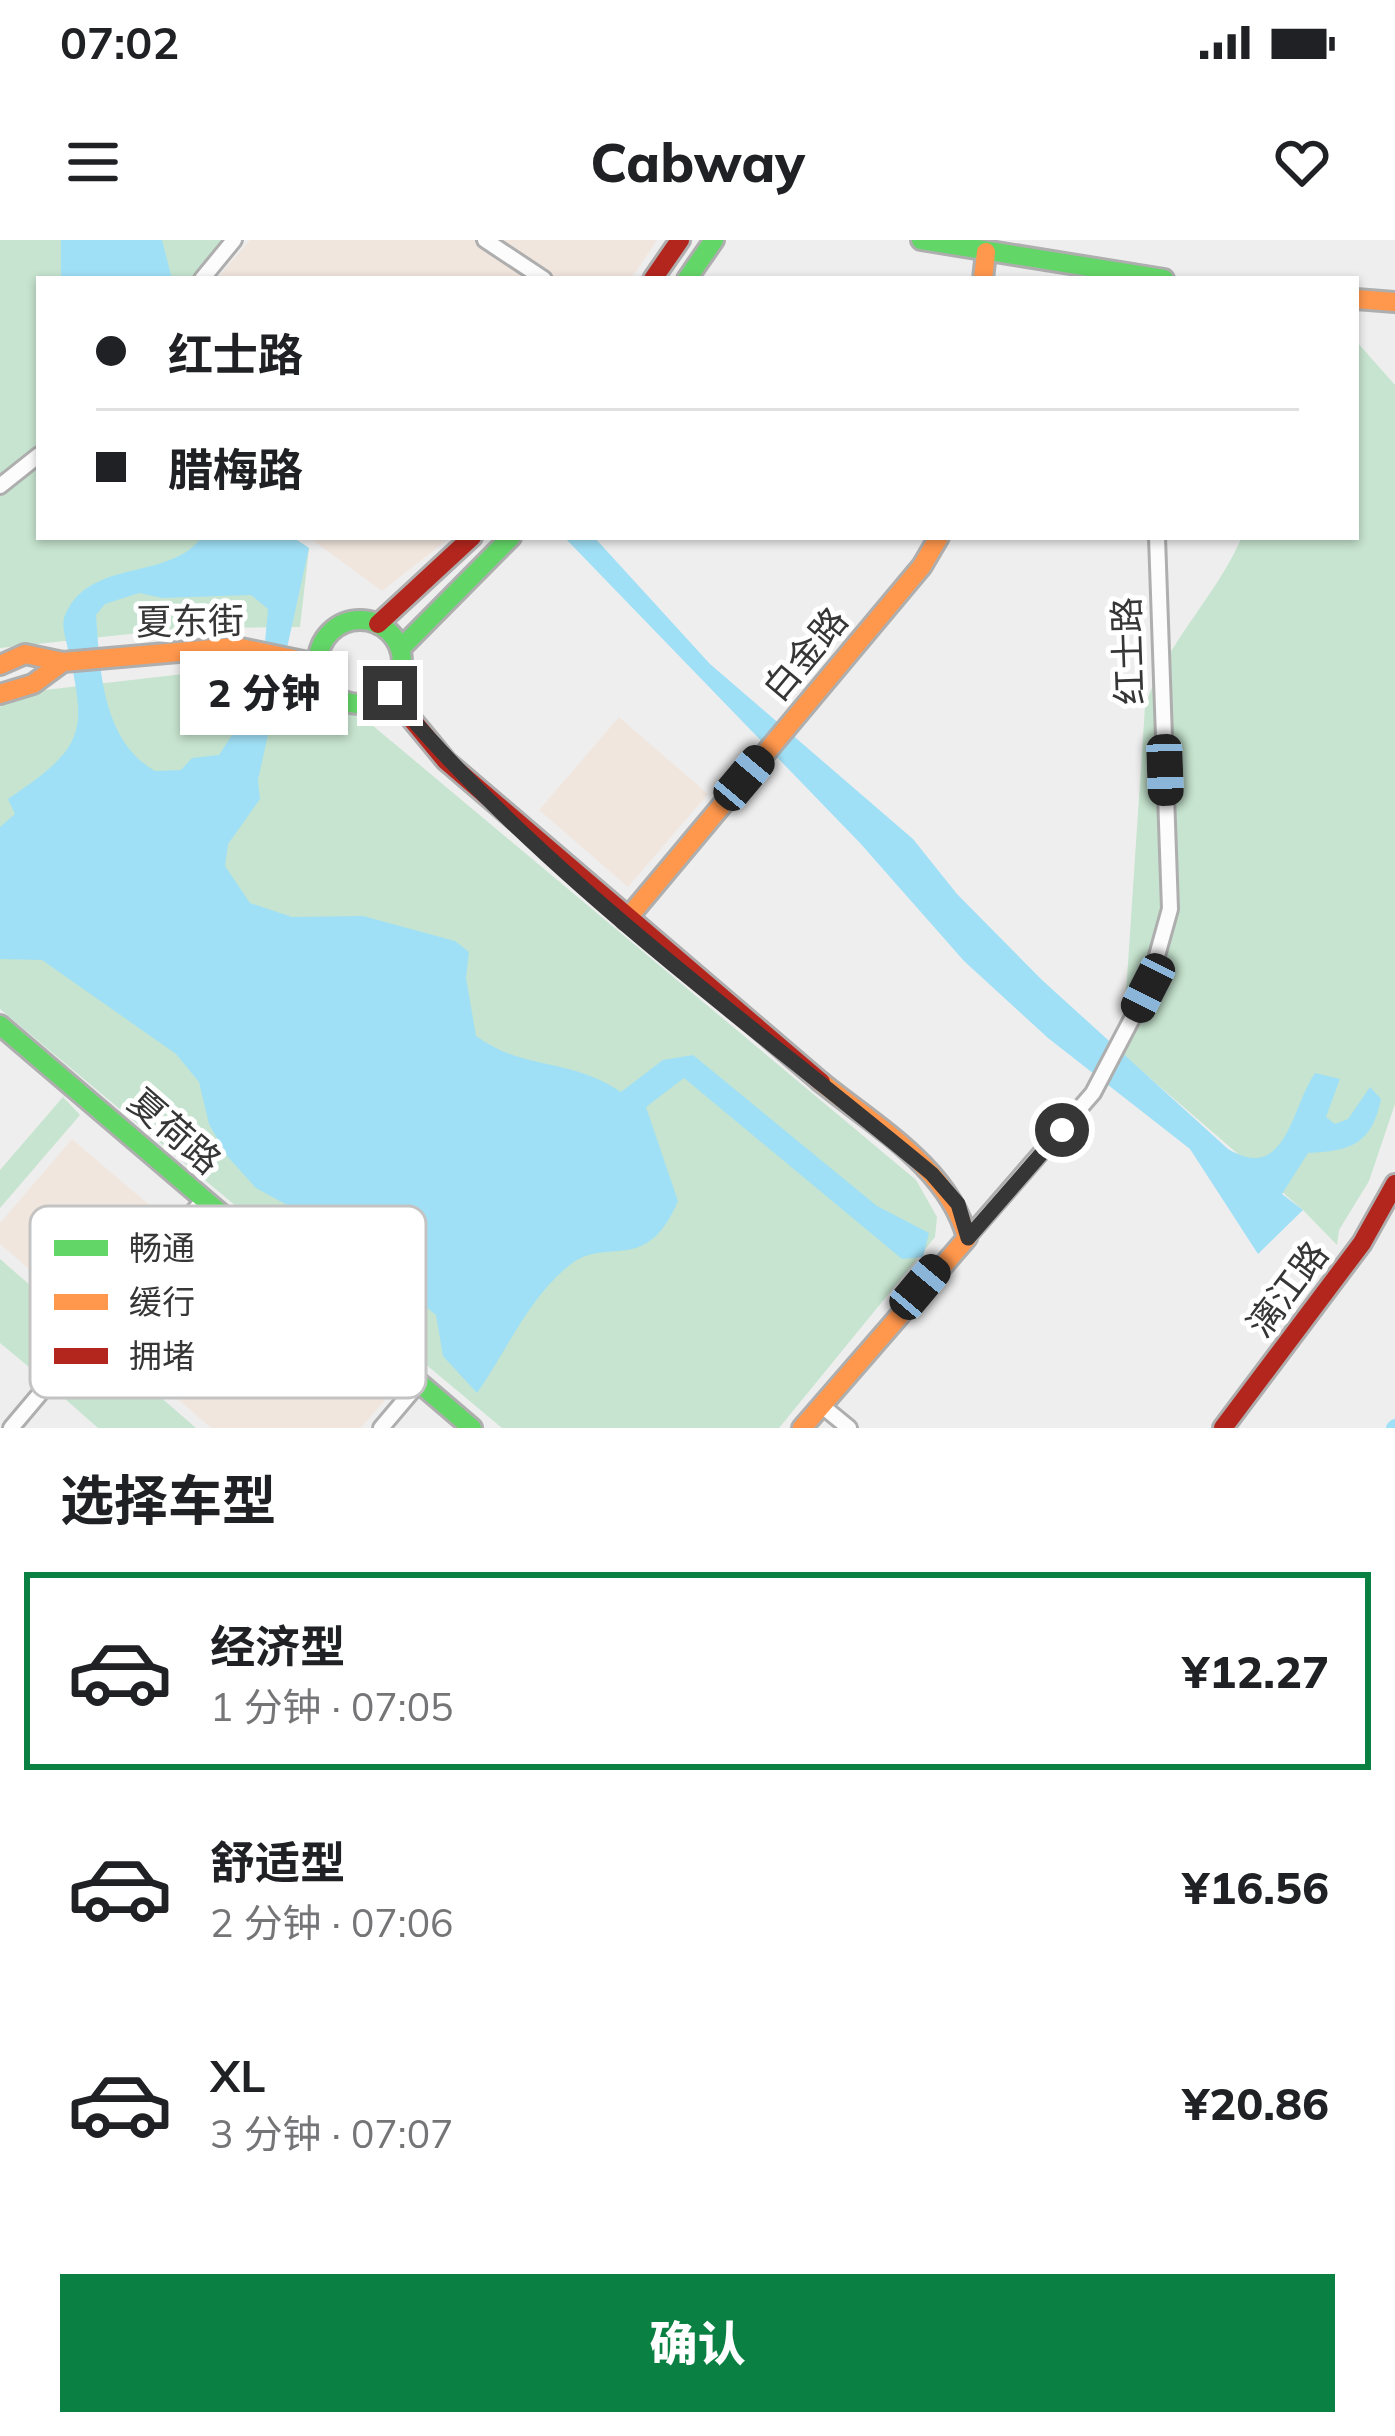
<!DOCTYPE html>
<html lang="zh">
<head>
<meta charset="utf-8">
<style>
	:root { --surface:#fff; --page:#f6f6f6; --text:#202124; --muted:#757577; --line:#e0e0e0; --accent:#0b8043 }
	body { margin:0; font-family:Mulish,"Noto Sans SC",sans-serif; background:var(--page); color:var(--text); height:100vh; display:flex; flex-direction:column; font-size:45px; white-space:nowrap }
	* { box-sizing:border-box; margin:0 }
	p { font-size:39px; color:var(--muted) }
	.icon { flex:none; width:66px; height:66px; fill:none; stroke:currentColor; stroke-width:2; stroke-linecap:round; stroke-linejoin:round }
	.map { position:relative; height:1188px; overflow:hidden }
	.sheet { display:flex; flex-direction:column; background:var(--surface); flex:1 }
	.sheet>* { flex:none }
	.guide { position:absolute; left:36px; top:36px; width:1323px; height:264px; border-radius:0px; box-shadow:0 3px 9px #0004; display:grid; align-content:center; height:264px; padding:0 60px; background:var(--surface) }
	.end { position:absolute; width:54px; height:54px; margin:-27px; border:15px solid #363637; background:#fff; box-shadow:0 0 0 6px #fff }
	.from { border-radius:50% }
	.bubble { position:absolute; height:84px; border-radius:0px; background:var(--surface); box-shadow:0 3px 9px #0004; font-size:39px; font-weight:800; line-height:84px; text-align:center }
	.car { position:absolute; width:36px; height:72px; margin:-36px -18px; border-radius:15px; box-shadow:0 0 9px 3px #0007; background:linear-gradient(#222 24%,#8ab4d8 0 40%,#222 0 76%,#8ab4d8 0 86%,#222 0) }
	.guide b { display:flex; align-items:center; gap:42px; height:114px; font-size:45px }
	.guide b+b { border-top:3px solid var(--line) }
	.guide i { width:30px; height:30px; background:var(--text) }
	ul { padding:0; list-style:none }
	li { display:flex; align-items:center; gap:36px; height:198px; margin:0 24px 18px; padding:0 36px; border:6px solid transparent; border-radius:0px }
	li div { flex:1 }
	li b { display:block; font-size:45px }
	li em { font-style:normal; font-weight:800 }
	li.selected { border-color:var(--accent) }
	li>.icon { width:108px; height:108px; stroke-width:1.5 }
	h2 { padding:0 60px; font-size:54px; line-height:144px }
	.cta { display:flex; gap:24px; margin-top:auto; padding:24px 60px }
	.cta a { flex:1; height:138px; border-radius:0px; background:var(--accent); color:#fff; font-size:48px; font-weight:800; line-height:138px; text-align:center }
	.status { display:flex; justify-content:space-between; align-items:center; height:84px; padding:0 60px; background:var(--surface); direction:ltr }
	.status svg { height:33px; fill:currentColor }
	header { display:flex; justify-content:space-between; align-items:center; height:156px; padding:0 60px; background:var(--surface); font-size:54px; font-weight:800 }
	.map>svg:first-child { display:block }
	.commercial { fill:#f1e6de }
	.green { fill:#c6e4cf }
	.water { fill:#a0e0f6; fill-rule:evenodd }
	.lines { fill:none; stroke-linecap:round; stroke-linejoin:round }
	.canal { stroke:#a0e0f6; stroke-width:14 }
	.street-casing { stroke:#aeaeae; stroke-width:20 }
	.fast-casing { stroke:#aeaeae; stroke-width:24 }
	.slow-casing { stroke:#aeaeae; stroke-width:24 }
	.jam-casing { stroke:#aeaeae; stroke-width:24 }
	.street { stroke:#fcfcfc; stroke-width:14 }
	.fast { stroke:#63d668; stroke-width:18 }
	.slow { stroke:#ff974d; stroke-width:18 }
	.jam { stroke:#b3261e; stroke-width:18 }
	.route { stroke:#363637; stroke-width:15 }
	.labels { text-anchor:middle; stroke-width:10; stroke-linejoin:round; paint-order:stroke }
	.street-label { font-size:36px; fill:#363637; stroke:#fff }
	.key { fill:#fff; stroke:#c3c3c3; stroke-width:3 }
	.key-label { font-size:33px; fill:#363637 }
</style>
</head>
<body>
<div class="status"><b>07:02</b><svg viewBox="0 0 49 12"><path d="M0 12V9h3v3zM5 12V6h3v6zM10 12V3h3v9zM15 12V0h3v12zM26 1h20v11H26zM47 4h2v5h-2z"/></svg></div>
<header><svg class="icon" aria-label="menu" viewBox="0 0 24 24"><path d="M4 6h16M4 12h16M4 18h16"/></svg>Cabway<svg class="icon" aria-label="heart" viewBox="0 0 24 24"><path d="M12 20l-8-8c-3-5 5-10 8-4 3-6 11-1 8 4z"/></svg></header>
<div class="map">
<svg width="1395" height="1188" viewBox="0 0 1395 1188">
	<rect width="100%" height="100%" fill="#eee"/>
	<path class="commercial" d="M250,0h407l-26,39h-415z
		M308,297h143l-69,54z
		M619,477l89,77 -80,93 -89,-77z
		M72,899l89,76 -82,97 -79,-68v-21z
		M204,991l188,161 -31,36h-150l-101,-88z"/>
	<path class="green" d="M0,0h224l-31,39h-154v258h253l17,11 -9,79 -115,1 -185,20z
		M1356,101l39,44v719l-26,77 -30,49 -2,15 -34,-35 -181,-156 23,-347c19,-62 71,-110 97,-170h114z
		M218,430l67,8 87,47 544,455 21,37 -2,20 -156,191h-277l-502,-419v-302l19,-14z
		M63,857l17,18 -80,93v-38z
		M0,1019l78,68 -38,49 -40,-33z
		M97,1102l99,86h-98l-43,-38z"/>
	<path class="water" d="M61,0h101l10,39h-111z
		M202,297h90l17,11 -51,232 2,19 -32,45 -3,22 25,37 42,14 71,-1 92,25 14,11 -3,26 10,58c48,35 93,21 145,56l42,-32 30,-5 184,151 52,27 -6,24 -21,2 -218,-181 -38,29 32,94c-32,75 -70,35 -107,63 -41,31 -65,88 -94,129l-34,-37 -7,-41 -105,-86 -75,-41 -29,-32 -18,-32 -10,-42 -23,-28 -134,-94 -42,-1v-132l15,-13 -7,-15c77,-52 80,-65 59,-154 -3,-14 -7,-23 1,-36 28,-50 102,-29 134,-72zM139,353l24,5 88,-3 17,14 -6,66 -15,8 -4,35 -24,37 -27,3 -11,12 -26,1c-53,-31 -55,-101 -59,-156l9,-11z
		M564,297h30l116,127 203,175 44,55 85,86 186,169c58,35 63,-41 87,-76l25,6 -14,38 9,7 13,-5 22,-32 11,12c-9,45 -30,52 -73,54l-26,41 21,16 -45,44 -68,-105 -142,-111 -84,-77 -104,-118z"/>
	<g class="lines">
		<path class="canal" d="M1393,1188l2,-2"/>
		<g class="street-casing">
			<path id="street" d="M485,0l59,39
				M202,39l32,-39
				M0,246l39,-31
				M967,998l126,-145 55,-105 22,-79 -13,-372
				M821,1165l28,23
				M11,1188l193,-229
				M381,1188l38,-45"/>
		</g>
		<g class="fast-casing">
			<path id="fast" d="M921,0l243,39
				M687,39l27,-39
				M318 422a42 42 0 1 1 84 0a42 42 0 1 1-84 0Z
				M402,407l109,-110
				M0,785l472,403"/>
		</g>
		<g class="slow-casing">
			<path id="slow" d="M983,39l3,-27
				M1356,59l39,3
				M0,425l25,-11 38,8 173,-15 81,17
				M0,454l33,-10 30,-22
				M626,680l296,-354 17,-29
				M802,1188l165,-190c-18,-70 -92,-112 -146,-156"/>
		</g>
		<g class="jam-casing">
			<path id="jam" d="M653,39l27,-39
				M378,384l94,-87
				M390,453l56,68 375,321
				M1223,1188l139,-185 33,-59"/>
		</g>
		<use href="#street" class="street"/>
		<use href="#fast" class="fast"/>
		<use href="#slow" class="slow"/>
		<use href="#jam" class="jam"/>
	</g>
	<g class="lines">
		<path class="route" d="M390,453c149,180 362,331 542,481l26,30 10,34 94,-108"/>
	</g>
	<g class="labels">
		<g class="street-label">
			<text transform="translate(190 381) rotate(-1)" y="13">夏东街</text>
			<text transform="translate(1128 411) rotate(-92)" y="13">红士路</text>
			<text transform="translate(805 414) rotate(-50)" y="13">白金路</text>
			<text transform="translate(175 891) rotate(41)" y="13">夏荷路</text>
			<text transform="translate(1287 1049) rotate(-53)" y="13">漓江路</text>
		</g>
	</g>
	<rect x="30" y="966" width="396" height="192" rx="18" class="key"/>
	<rect x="54" y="1000" width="54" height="16" fill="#63d668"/>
	<rect x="54" y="1054" width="54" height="16" fill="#ff974d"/>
	<rect x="54" y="1108" width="54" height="16" fill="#b3261e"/>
	<g class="key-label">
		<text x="129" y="1020">畅通</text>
		<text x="129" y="1074">缓行</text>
		<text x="129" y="1128">拥堵</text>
	</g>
</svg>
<i class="end from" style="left:1062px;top:890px"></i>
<i class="end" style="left:390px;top:453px"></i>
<div class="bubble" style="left:180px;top:411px;width:168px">2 分钟</div>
<i class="car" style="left:1165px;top:530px;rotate:178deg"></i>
<i class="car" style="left:744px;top:538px;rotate:40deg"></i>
<i class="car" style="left:1148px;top:748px;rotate:207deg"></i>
<i class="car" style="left:920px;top:1047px;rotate:40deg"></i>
<div class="guide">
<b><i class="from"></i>红士路</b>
<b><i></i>腊梅路</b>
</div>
</div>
<section class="sheet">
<h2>选择车型</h2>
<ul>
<li class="selected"><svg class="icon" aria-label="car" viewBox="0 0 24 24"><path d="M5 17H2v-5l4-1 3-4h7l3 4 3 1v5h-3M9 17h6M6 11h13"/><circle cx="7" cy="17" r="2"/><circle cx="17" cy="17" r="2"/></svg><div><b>经济型</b><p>1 分钟 · 07:05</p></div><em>¥12.27</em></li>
<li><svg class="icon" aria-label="car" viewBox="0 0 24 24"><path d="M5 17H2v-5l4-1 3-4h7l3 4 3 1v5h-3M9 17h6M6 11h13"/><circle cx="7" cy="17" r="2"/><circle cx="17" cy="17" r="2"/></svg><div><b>舒适型</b><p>2 分钟 · 07:06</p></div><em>¥16.56</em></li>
<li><svg class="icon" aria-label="car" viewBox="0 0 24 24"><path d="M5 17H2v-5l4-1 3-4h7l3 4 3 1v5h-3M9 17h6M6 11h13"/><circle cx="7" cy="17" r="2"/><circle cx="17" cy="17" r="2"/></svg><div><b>XL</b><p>3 分钟 · 07:07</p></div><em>¥20.86</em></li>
</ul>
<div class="cta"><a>确认</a></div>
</section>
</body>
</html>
